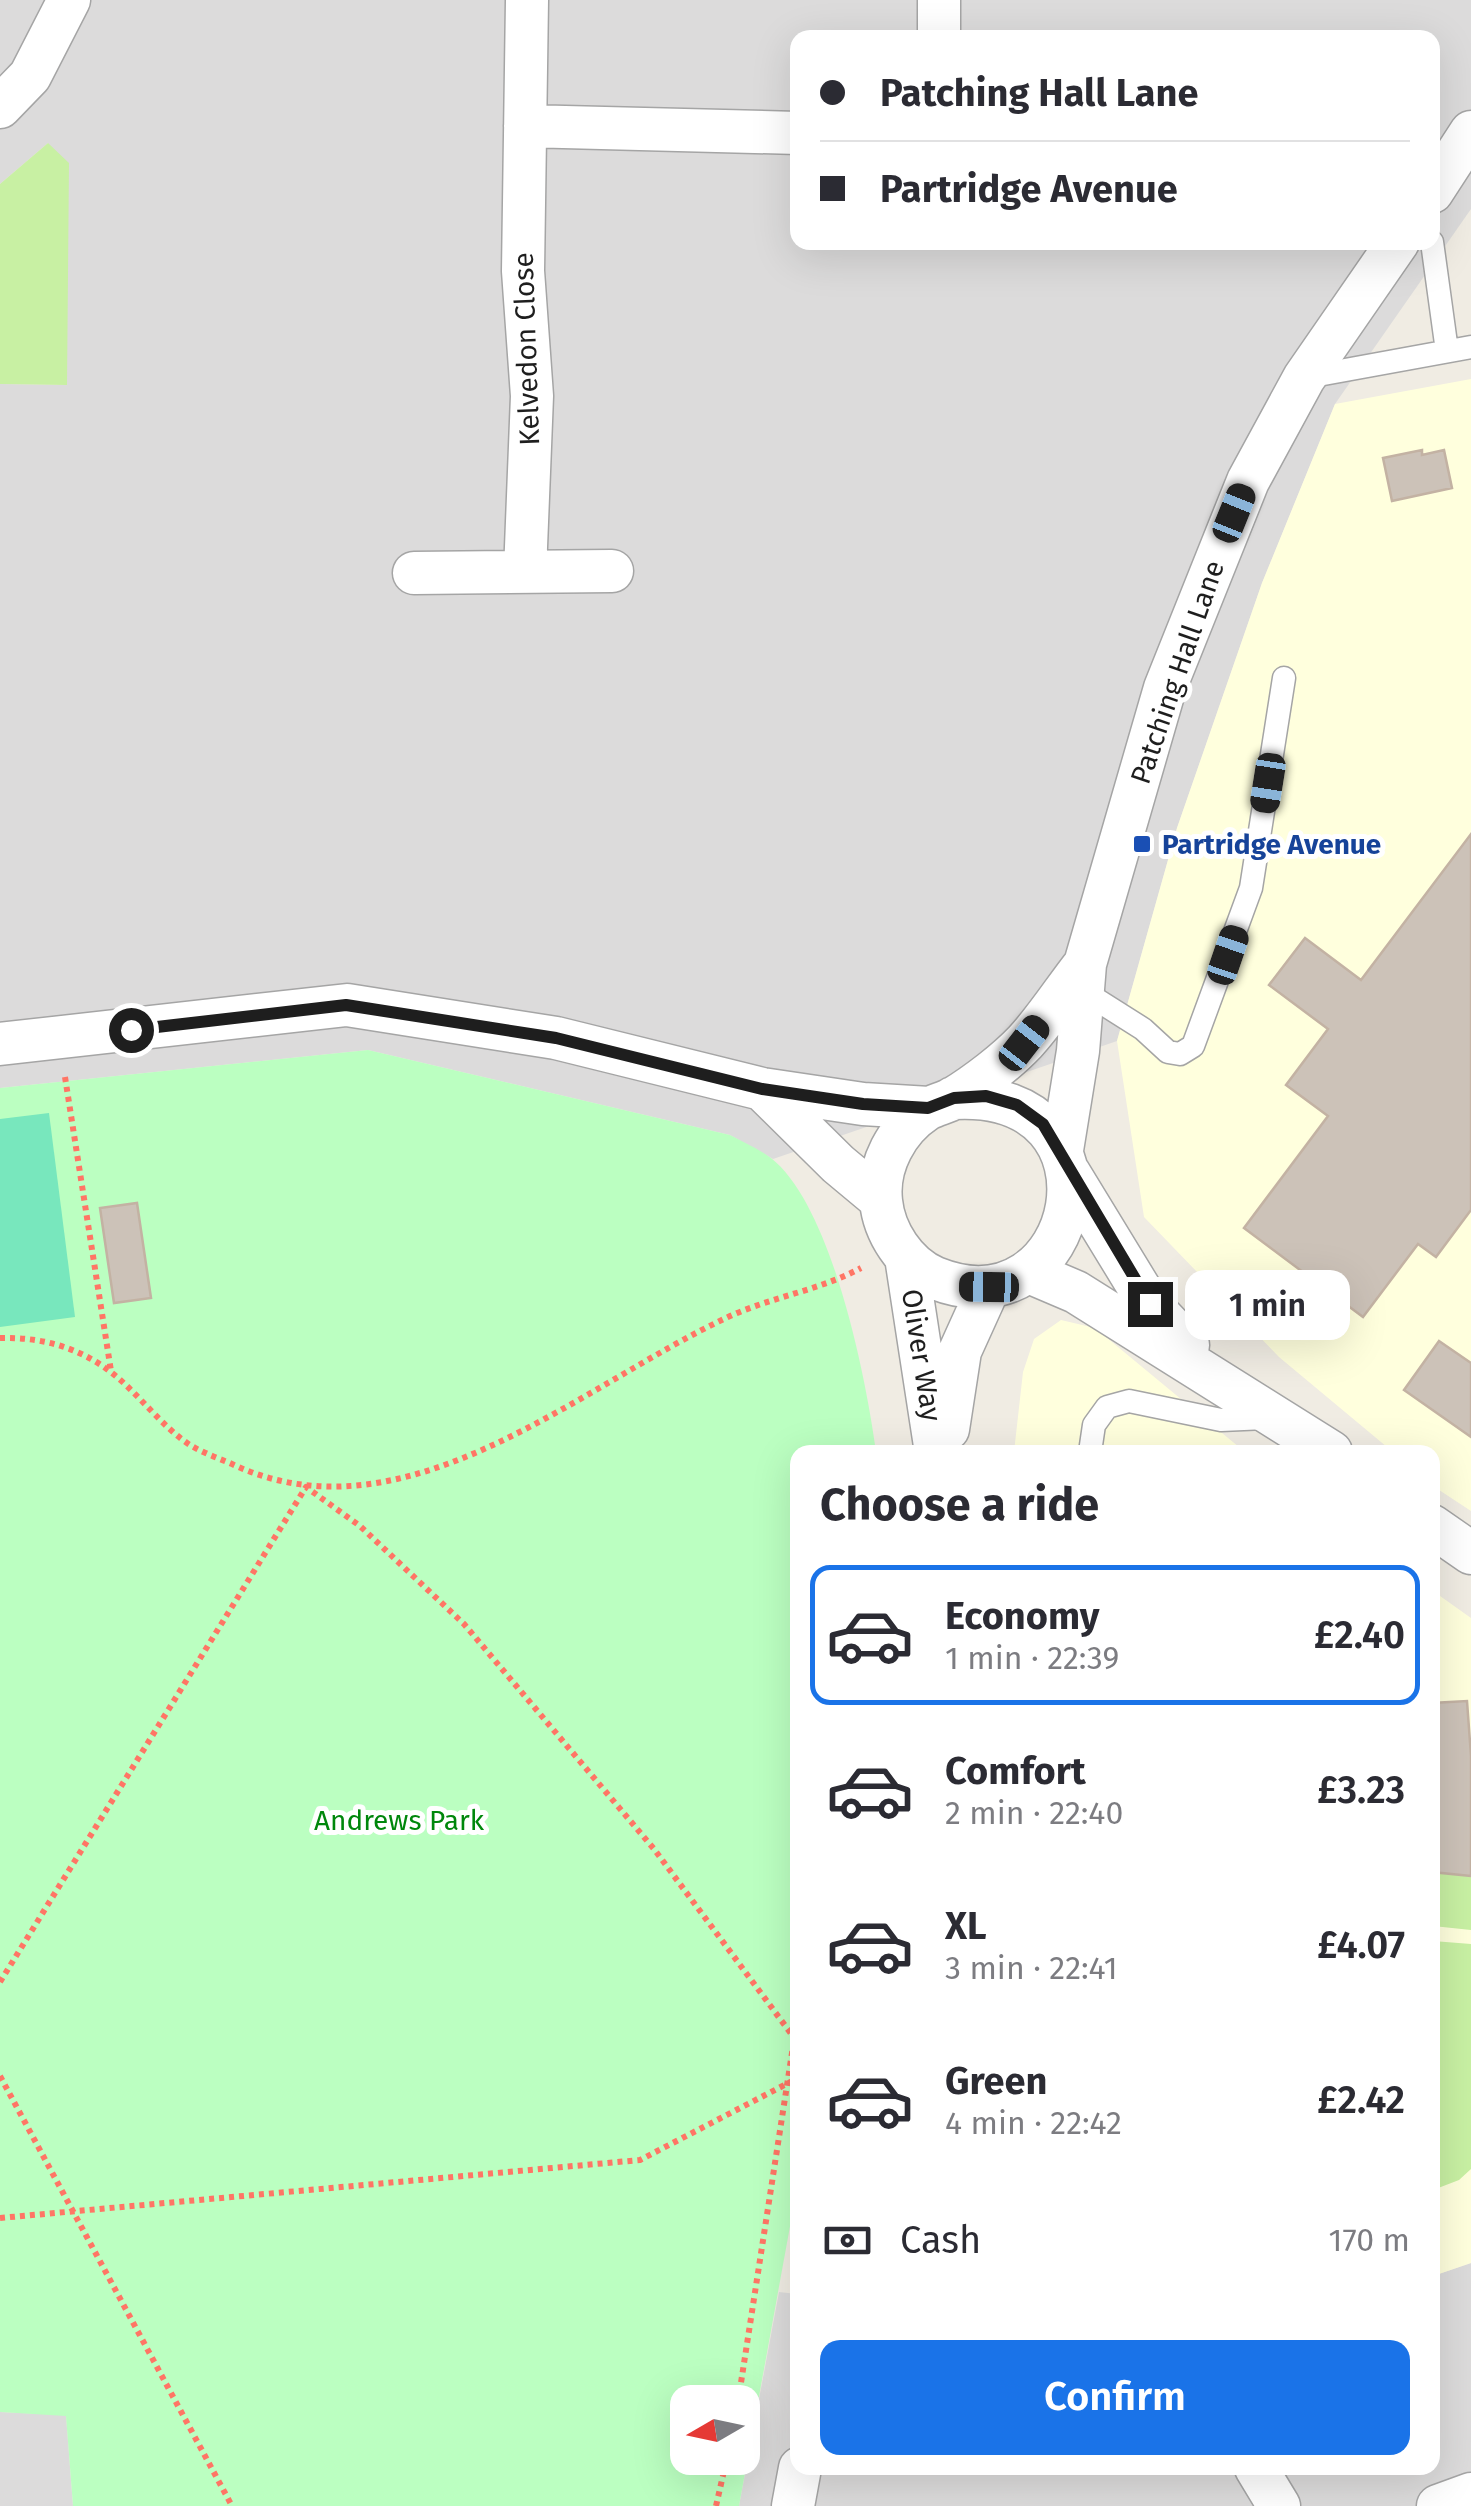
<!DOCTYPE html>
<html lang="en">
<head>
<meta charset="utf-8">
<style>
	:root { --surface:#fff; --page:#f7f7f7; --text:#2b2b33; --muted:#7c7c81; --line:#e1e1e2; --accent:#1a73e8 }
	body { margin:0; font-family:"Fira Sans",sans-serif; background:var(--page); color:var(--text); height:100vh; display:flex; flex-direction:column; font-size:38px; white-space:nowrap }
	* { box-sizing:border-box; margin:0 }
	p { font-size:32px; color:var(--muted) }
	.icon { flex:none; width:55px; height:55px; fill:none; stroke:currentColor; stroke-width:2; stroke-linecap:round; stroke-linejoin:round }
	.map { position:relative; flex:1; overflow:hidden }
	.side { position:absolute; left:790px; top:1445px; width:650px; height:1030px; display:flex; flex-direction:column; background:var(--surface); border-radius:20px; box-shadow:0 10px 40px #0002 }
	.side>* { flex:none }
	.top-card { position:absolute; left:790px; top:30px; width:650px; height:220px; border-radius:20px; box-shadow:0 10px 40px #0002; display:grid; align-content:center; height:220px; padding:0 30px; background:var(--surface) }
	.needle { width:65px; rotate:261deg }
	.tools { position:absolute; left:670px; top:2385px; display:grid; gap:20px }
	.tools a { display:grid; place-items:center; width:90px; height:90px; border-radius:20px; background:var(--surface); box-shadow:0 10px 40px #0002; font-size:50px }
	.end { position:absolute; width:45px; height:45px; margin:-22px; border:12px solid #1e1e1e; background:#fff; box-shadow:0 0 0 5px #fff }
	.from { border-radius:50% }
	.bubble { position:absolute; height:70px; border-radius:20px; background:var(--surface); box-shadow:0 10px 40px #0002; font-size:32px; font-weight:600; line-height:70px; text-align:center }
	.car { position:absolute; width:30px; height:60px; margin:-30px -15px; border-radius:12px; box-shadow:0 0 8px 2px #0007; background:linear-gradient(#222 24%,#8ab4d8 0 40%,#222 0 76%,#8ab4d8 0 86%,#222 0) }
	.top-card b { display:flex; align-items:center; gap:35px; height:95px; font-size:38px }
	.top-card b+b { border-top:2px solid var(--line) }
	.top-card i { width:25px; height:25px; background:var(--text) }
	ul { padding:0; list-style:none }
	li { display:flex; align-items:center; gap:30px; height:140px; margin:0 20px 15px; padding:0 10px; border:5px solid transparent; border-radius:20px }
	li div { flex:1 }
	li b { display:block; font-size:38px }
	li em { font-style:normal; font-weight:600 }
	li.selected { border-color:var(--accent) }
	li>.icon { width:90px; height:90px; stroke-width:1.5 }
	h2 { padding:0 30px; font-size:45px; line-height:120px }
	.pay { display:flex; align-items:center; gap:25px; height:110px; padding:0 30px; font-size:38px }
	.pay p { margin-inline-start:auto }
	.primary-button { display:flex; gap:20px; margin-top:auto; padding:20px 30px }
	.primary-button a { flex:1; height:115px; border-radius:20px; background:var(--accent); color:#fff; font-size:40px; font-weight:600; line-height:115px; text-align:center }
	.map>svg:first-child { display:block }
	.residential { fill:#dcdbdb; fill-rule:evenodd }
	.education { fill:#ffd }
	.grass { fill:#c8f0a3 }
	.park { fill:#bbffc1; fill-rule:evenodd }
	.pitch { fill:#78e7bd }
	.building { fill:#ccc2b8; stroke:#c3b2a3; stroke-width:2.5 }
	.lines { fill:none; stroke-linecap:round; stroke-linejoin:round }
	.service-casing { stroke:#a5a5a5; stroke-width:25 }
	.minor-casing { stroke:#a5a5a5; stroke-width:45 }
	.path { stroke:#ff7565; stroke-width:6; stroke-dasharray:5 5; stroke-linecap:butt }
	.service { stroke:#fff; stroke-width:22 }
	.minor { stroke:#fff; stroke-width:42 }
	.route { stroke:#1e1e1e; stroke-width:12 }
	.transit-dot { fill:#1a4fb4; stroke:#fff; stroke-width:4 }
	.labels { text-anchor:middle; stroke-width:10; stroke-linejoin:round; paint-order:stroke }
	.street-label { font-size:28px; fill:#1e1e1e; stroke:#fff }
	.transit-label { font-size:28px; font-weight:bold; fill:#164399; stroke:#fff; text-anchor:start }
	.park-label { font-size:28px; fill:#00870c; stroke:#fff }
</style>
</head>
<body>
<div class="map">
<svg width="1471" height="2506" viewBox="0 0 1471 2506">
	<rect width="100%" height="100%" fill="#f0ece3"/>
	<path class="residential" d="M0,0h1471v209l-136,195 -73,179 -85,245 -60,213 -344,118 -43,-24 -362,-85 -368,38v-704l67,1 -19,-242 -48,41zM798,38h634v204h-634z
		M1471,2263v243h-732l40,-214 18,2 1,174h634l1,-192z
		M0,2412l66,3 7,91h-73z"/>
	<path class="education" d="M1471,379v1132l-38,-25 -1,-34h-39l-114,-95 -135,-140 -27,-176 60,-213 85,-245 73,-179z
		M1061,1320l34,8 150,124h-231l9,-80 11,-33z
		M1433,1591l38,27v645l-38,13z"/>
	<path class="grass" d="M48,143l21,20 -2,222 -67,-1v-200z
		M1432,1872l39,4v54l-38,-4z
		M1433,1941l38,3v225l-12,11 -26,10z"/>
	<path class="park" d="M368,1050l362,85c13,7 29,14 41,23 61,48 95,219 105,294h-78l-1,736 -58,318h-666l-7,-90 -66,-4v-1324zM688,2402h54v56h-54z"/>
	<path class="pitch" d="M49,1113l26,204 -75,10v-208z"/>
	<path class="building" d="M1422,450v5l22,-5 8,38 -60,13 -9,-43z
		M1471,834v376l-35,47 -18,-13 -55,73 -119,-89 84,-112 -42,-31 42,-56 -59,-44 36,-47 56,42z
		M137,1203l14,95 -37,5 -14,-95z
		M1439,1341l32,22v74l-67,-47z
		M1467,1701l4,55v120l-39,-4v-169z"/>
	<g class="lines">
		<g class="service-casing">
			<path id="service" d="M1432,242l15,109
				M1307,377l164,-30
				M1083,991l60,38 25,23 12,2 13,-8 58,-158 33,-210
				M1090,1452l4,-27 13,-18 22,-6 92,19 45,-2"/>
		</g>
		<g class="minor-casing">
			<path id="minor" d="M939,0v38
				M0,107l30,-31 39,-76
				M525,126l273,7
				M1432,192l39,-60
				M525,572l7,-176 -9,-125 4,-271
				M414,573l198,-2
				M0,1044l347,-39 209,33 206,51 101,15 66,4
				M762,1089l76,75 42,35
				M953,1098c181,-11 129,239 -18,180 -30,-13 -51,-46 -54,-77 -4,-36 16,-72 45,-91 8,-5 19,-7 28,-12 23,-14 53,-37 71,-56 22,-24 40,-53 60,-78
				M1062,1150l16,-99 7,-87 80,-276 83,-207 56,-103 94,-136
				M1069,1173l80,131 39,41
				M906,1257l30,195
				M1029,1272l47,20 255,160
				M948,1429l12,-78 29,-64
				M1432,1526l39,27
				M1256,2468l23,38
				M793,2506l7,-38
				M1438,2506l33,-12"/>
		</g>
		<path class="path" d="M65,1077l46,294
			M0,1338c41,-1 79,9 112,35 28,22 49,53 78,72 13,8 28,13 42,19 171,81 347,-77 494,-146 44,-21 92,-27 135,-50
			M0,1982l306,-495 54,39 104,98 190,225 144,194
			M0,2076l232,430
			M0,2218l640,-58 158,-82
			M738,2402l56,-362
			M716,2506l11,-48"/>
		<use href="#service" class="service"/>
		<use href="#minor" class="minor"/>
	</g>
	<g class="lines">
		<path class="route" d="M131,1030l215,-25 210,33 206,51 101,15 65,4 26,-10 32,-2 31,9 26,19 107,180"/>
	</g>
	<rect class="transit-dot" x="1132" y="834" width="20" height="20" rx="5"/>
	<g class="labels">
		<g class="street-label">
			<text transform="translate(526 349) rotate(-92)" y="10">Kelvedon Close</text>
			<text transform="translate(1177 672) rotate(-71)" y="10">Patching Hall Lane</text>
			<text transform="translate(922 1355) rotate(81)" y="10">Oliver Way</text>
		</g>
		<g class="transit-label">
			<text x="1162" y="854">Partridge Avenue</text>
		</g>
		<g class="park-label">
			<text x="399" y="1830">Andrews Park</text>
		</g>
	</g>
</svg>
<div class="tools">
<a><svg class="needle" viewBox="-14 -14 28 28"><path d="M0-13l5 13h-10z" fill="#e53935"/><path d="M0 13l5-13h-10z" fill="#7c7c81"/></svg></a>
</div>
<i class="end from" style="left:131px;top:1030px"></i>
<i class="end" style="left:1150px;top:1304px"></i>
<div class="bubble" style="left:1185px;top:1270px;width:165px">1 min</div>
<i class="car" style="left:1234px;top:513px;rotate:22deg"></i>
<i class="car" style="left:1268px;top:783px;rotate:189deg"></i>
<i class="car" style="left:1228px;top:955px;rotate:19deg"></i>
<i class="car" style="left:1024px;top:1043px;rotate:38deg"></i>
<i class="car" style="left:989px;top:1287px;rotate:271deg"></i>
<div class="top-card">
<b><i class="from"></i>Patching Hall Lane</b>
<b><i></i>Partridge Avenue</b>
</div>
<section class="side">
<h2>Choose a ride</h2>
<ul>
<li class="selected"><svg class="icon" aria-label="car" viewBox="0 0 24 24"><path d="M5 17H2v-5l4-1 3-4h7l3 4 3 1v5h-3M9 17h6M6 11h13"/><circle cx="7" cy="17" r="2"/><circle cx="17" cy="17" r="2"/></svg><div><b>Economy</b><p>1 min · 22:39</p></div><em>£2.40</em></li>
<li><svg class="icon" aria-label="car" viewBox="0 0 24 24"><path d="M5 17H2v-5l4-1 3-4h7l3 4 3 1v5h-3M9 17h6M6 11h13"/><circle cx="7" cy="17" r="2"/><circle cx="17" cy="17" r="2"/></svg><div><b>Comfort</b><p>2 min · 22:40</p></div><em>£3.23</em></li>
<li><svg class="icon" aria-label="car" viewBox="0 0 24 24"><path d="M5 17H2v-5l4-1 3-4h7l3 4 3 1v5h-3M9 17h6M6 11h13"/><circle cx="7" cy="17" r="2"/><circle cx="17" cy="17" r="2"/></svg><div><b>XL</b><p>3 min · 22:41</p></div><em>£4.07</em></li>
<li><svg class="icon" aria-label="car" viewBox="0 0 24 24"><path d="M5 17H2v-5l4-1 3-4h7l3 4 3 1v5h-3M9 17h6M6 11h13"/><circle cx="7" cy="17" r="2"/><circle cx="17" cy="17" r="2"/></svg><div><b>Green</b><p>4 min · 22:42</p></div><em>£2.42</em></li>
</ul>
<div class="pay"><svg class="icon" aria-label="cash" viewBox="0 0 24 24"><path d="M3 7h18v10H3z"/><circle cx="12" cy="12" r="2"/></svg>Cash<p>170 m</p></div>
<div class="primary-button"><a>Confirm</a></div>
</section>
</div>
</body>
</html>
